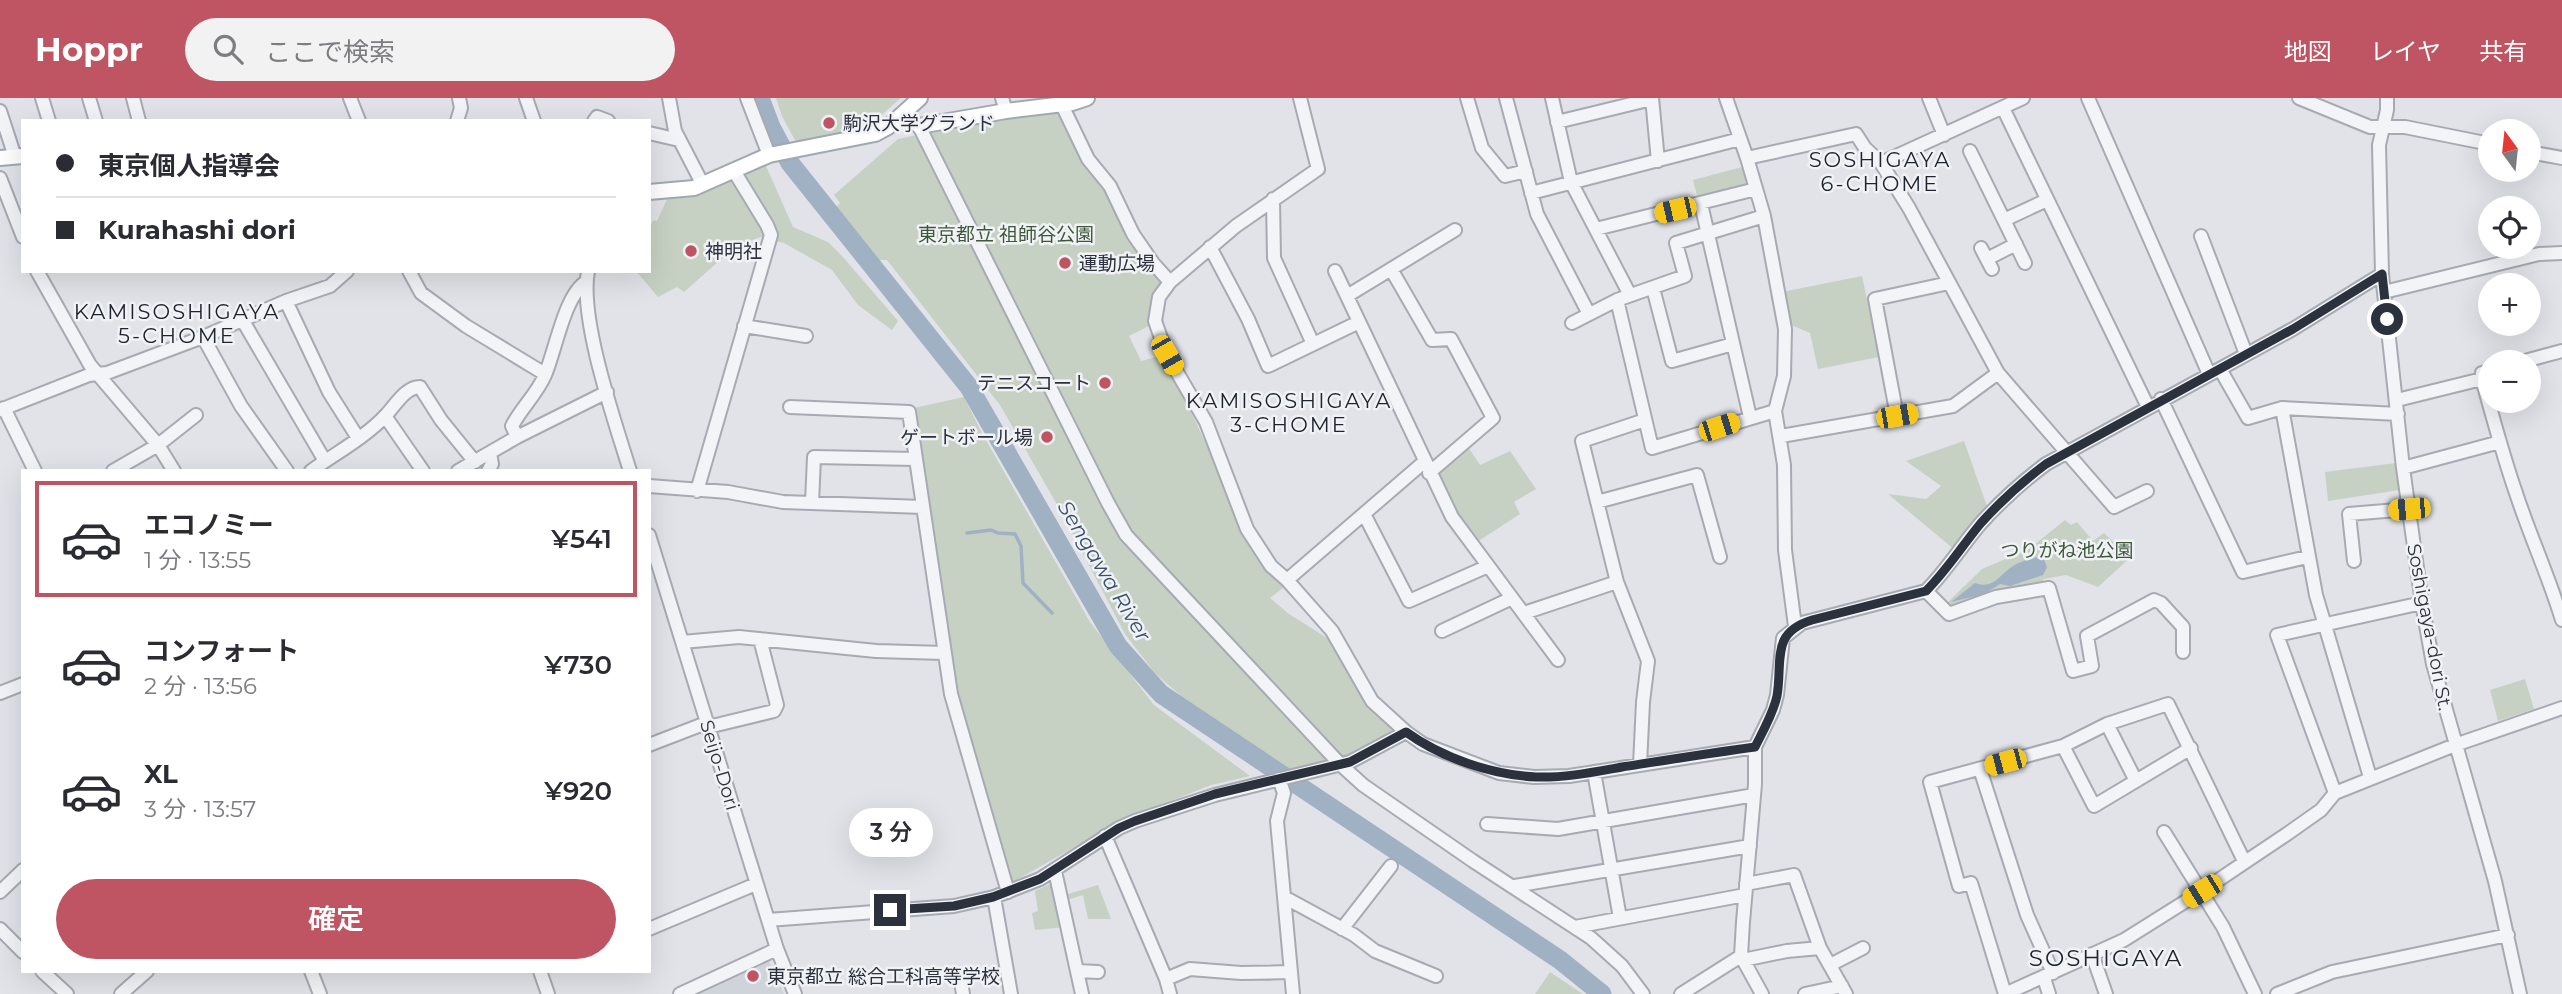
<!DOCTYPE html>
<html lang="ja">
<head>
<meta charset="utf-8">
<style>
	:root { --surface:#fff; --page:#f2f2f3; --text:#2b2b33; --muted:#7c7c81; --line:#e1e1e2; --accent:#bf5462 }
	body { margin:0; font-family:Montserrat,"Noto Sans JP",sans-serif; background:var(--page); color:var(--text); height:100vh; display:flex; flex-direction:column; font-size:26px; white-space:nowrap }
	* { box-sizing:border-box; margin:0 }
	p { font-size:23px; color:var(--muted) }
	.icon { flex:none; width:38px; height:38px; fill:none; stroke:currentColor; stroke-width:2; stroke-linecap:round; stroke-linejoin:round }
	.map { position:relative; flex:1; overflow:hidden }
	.side { position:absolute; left:21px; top:371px; width:630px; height:504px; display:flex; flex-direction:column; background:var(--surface); border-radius:0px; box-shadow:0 7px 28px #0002 }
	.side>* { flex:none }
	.hud { position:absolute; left:21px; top:21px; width:630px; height:154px; border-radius:0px; box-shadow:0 7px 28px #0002; display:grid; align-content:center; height:154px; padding:0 35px; background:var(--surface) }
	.needle { width:46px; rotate:345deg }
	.controls { position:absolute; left:2478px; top:21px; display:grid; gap:14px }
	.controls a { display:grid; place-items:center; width:63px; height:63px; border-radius:50%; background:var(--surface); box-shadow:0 7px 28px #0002; font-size:35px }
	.end { position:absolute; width:32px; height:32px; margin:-16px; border:9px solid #2b323e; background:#fff; box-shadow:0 0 0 4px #fff }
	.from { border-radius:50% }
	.bubble { position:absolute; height:49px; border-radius:24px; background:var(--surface); box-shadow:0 7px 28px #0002; font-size:23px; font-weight:600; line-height:49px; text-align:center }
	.car { position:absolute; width:21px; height:42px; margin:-21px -10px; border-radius:9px; box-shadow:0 0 5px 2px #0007; background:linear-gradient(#f5c518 24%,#345 0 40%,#f5c518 0 76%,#345 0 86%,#f5c518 0) }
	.hud b { display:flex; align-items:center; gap:24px; height:66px; font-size:26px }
	.hud b+b { border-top:2px solid var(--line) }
	.hud i { width:18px; height:18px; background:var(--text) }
	ul { padding:12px 0 0; list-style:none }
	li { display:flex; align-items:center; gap:21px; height:116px; margin:0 14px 10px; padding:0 21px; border:4px solid transparent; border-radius:0px }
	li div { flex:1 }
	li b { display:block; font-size:26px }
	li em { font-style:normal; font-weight:600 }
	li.on { border-color:var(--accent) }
	li>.icon { width:63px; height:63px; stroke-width:1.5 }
	.button { display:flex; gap:14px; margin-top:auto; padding:14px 35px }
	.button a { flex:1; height:80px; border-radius:42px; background:var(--accent); color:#fff; font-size:28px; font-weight:600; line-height:80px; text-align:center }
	header { display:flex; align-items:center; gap:42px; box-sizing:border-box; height:98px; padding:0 35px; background:var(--accent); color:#fff }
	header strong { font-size:33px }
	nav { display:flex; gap:38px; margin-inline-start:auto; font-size:24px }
	.search { width:490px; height:63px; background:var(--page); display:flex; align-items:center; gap:18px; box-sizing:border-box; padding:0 24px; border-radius:38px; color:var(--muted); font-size:26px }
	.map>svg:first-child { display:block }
	.built { fill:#cfd3da }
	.green { fill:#c6d1c3 }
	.water { fill:#a0b1c4 }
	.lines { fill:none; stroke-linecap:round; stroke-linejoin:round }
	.stream { stroke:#a0b1c4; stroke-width:3.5 }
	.river { stroke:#a0b1c4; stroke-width:19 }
	.minor-casing { stroke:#a7aab2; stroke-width:16 }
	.major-casing { stroke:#a1a8b2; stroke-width:18 }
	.minor { stroke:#f3f4f7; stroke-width:12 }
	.major { stroke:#fff; stroke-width:14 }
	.route { stroke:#2b323e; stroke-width:9 }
	.poi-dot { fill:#bf5462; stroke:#f0f2f6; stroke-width:2.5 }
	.labels { text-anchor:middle; stroke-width:5; stroke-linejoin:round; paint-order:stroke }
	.poi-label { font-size:19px; fill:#2b323e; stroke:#f0f2f6; text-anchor:start }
	.park-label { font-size:19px; fill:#3f583a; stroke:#f0f2f6 }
	.street-label { font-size:19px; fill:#2b323e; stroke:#f0f2f6 }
	.neighbourhood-label { font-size:21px; letter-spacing:2px; fill:#1d232f; stroke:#f0f2f6 }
	.water-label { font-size:21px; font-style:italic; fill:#3a506d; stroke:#f0f2f6 }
	.quarter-label { font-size:23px; letter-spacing:2px; fill:#1d232f; stroke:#f0f2f6 }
</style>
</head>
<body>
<header>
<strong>Hoppr</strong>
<div class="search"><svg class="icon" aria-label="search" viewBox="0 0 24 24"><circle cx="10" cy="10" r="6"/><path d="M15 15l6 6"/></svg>ここで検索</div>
<nav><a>地図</a><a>レイヤ</a><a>共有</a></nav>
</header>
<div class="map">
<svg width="2562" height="896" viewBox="0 0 2562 896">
	<rect width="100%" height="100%" fill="#e1e3e8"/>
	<path class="built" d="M767,859l17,37h-90z"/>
	<path class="green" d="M776,0h125l-37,32 -67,14 -15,-28z
		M1057,11l6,5 102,166 -12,44 -24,12 12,25 19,-5 24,41 47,100 14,40 28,35 14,13 -17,13 19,16 43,27 66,88 -44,24 -62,17 -111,-74 -26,-23 -30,-39 -66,-126 -59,-103 -113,-145h-11l-44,-47 8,-10 -6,-8 64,-56 93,-20z
		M766,68l27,61 35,15 15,15 55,64 -6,9 -34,-25 -26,-35 -48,-27 -23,-6 -25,9 -52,46 -7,-5 -19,10 -22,-26h13v-41l4,-10 4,1 11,-24z
		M1746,68l5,19 -53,14 -5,-19z
		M1862,178l17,81 -61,12 -8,-36 -21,-9 -7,-32z
		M964,299l19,38 107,187 64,83 96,71 -39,9 -94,38 -106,60 -57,-187 -20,-161 -20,-127z
		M1964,343l25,71 -33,39 -68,-57 38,5 15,-13 -35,-25z
		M1466,346l14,21 30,-14 26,38 -22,13 6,12 -46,30 -40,-72z
		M2396,365l4,27 -72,11 -3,-29z
		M2065,422l6,5 6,-3 16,19 11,-8 26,25 -32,29 -32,-12 -23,4 1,7 -94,22 -4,-4 36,-35 47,-20z
		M2525,581l9,30 -36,12 -8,-31z
		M1056,783l10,46 -31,3 -3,-17 6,-2 -3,-20z
		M1098,787l13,34h-23l-5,-24 -16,5 -2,-5z
		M1550,874l33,22h-48z"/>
	<path class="water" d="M2040,458l3,1 4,10 -4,8 -33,11 -10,-2 -16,10 -33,8 24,-19c19,7 25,-9 38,-17 8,-5 18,-7 27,-10z"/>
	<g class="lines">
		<path class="stream" d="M967,435l24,-3 7,3 17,1 6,12 2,37 29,30"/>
		<path class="river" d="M760,0l11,29 19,36 179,224 149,259 43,48 399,266 42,34"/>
		<g class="minor-casing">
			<path id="minor" d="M42,0l7,23
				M89,0l7,23
				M133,0l6,23
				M350,0l9,23
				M526,0l8,23
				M669,0l6,33 28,54
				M747,0l22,57
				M1002,0l4,13
				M1300,0l18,71 -82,57 -66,56 -11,15 -4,24 12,34 39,67 41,107 24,37 16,14 45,51 40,70 34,31 17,12 76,29 35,4 35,-1 186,-29
				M1467,0l15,50 23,28 21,-5
				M1506,0l31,116 52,100
				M1552,0l19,84 59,113
				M1652,0l6,63
				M1726,0l21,60
				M1929,0l15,37
				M2088,0l121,276
				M2299,0l71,29h35l85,17
				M2387,0v12l-8,35 3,129 21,194 19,135 11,61 62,217 25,113
				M1062,7l26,54 22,27 23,48 20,29 17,19
				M2003,10l145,299
				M0,13l15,46
				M457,23l4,-13 -2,-10
				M594,23l3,-4 11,4
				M1557,24l95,-23
				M919,28l189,377 18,32 214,229 23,21 110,76 118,77 31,28 21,28
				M649,35l30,7
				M1970,53l55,112
				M2529,54l33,6
				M1881,65l142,-65
				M0,80l23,59
				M1531,95l209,-54
				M1273,101l1,59 39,86
				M1701,106l49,213
				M2004,122l43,-20
				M1596,131l160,-40
				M2201,138l45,118
				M1210,149l38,72 20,47 91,-44
				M1981,150l11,21
				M1987,161l29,-15
				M1391,171l41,71 19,-1 42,79 -64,55
				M37,173l53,94 68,80 16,26
				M409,173l12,22 45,33 79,48
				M588,173c-9,48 27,151 42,200
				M1335,173l117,246 106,143
				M1653,190l19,73 61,-17
				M2384,194l155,-38 23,-1
				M1347,198l108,-66
				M1617,202l35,148 123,-37
				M286,203l43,91 29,46
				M243,223l82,140
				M1572,225l45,-23 68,-24 -9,-33 88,-27
				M744,228l62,10
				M203,239l38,69 46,65
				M2521,264l41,-11
				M2220,271l28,49 34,-10 116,6
				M2490,273l-8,2v6c11,38 21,77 34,114 14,43 33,84 46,127
				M2161,301l82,173 64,-15
				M2397,302l85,-21
				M790,309l119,5 42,282 57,198
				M4,310l31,63
				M2282,310l34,187 54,182
				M0,312l89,-35 18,-2 96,-36 83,-36 44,-15 17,-15
				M385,318l38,55
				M1897,318l-22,-117 74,-16
				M1781,338l172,-30 45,-33
				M517,339l-5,-11c9,-18 25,-32 33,-51 10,-23 20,-81 41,-93
				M2403,370l97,-26
				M113,373l45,-26 38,-30
				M311,373c25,-18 55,-34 76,-57 9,-10 19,-27 33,-27l21,33 34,42
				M458,373l59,-34 90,-45
				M488,373l4,-7 -2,-10
				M649,388l79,6 55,10 140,5
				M697,393l74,-256 -4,-10 -33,-54
				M1597,404l100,-27 23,82
				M812,405l2,-46 102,2
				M1364,416l45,87 77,-34
				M649,437l128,414 18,45
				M2354,463l-5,-47 60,-5
				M1287,482l137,-118
				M1926,493l23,23 47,-17 53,-9 24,83 19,-5 -5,-30 67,-36 7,3 22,24v25
				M1524,515l93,-31
				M1795,528l-10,-76 -1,-85 -9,-54 9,-35 1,-47 -21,-113 -17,-58 109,-24 9,14 16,15 28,45 89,165 116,134 33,-16
				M1442,533l70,-33
				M682,544l57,-5 137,14 68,2
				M0,595l23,-9
				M2107,626l29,57
				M708,629l66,-16 3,-6 -17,-66
				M649,647l57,-22
				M2063,648l31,60 97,-58
				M1640,667l3,-63 5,-41 -31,-79 -35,-141 63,-21
				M1980,671l47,146 26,58
				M1594,674l26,146
				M1279,681l5,14 -7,28 16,173
				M2335,695l-58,-158 145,-32
				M1487,726l71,5 196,-34
				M2164,734l59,95 32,67
				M1105,738l61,143
				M1055,773l27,123
				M1746,786l48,-9 26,73
				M1515,788l235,-40
				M0,794l23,-22
				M994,799l17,97
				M1284,799l70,38 21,16 61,25
				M768,822l186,-14 40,-9 46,-18 79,-51 16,-7 80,-26 135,-33 56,-30
				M1575,829l170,-32
				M0,831l23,23
				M649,831l107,-45
				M1342,831l49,-63
				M2092,856l14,40
				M1743,862l44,-9 33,-3 26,46
				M1830,867l33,-17
				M42,873l25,23
				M311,873l9,23
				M540,873l8,23
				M1077,873l21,1
				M2044,880l5,16
				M961,884l2,12
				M121,896l26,-23
				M680,896l97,-45
				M1170,896l-4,-15 24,-10 51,4 50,-1
				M1681,896l60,-38
				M1762,896l-21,-38 2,-34 12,-138v-37l18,-37 4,-15 6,-57 19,-15 124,-32c21,-21 36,-46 55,-68 20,-22 41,-41 65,-59l247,-135 89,-55
				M1805,896l37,-8
				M2005,896l-34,-111 -12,3 -29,-104 133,-36 44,-22 61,-20 76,157
				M2005,896l119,-54 78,-49 85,-57 34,-24 14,-17 120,-48 107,-37
				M2277,896l55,-22 176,-37"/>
		</g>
		<g class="major-casing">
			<path id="major" d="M919,28l87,-15 66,-8 15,-5
				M0,60l23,-2
				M649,94l45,-4 75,-33 106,-21 13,-7 32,-29"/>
		</g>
		<use href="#minor" class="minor"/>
		<use href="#major" class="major"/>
	</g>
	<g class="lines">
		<path class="route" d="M890,812l64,-4 39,-9 47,-18 79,-51 16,-7 80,-27 135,-32 56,-30c36,26 86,43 130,45 29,1 58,-5 86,-10 45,-7 89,-14 133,-20 8,-16 18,-33 22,-51 6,-36 -7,-63 35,-76l114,-29c21,-21 36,-45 55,-68 20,-22 41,-41 65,-59l247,-135 89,-55 5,45"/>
	</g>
	<g class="poi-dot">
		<circle cx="829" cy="25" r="7"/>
		<circle cx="691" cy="153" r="7"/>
		<circle cx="1065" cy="165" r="7"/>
		<circle cx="1105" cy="285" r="7"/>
		<circle cx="1047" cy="339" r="7"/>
		<circle cx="753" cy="878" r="7"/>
	</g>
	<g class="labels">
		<g class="poi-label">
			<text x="843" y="32">駒沢大学グランド</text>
			<text x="705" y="160">神明社</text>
			<text x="1079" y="172">運動広場</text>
			<text x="1091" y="292" text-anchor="end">テニスコート</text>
			<text x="1033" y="346" text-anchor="end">ゲートボール場</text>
			<text x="767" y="885">東京都立 総合工科高等学校</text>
		</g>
		<g class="park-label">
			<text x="1006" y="143">東京都立 祖師谷公園</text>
			<text x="2067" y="459">つりがね池公園</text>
		</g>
		<g class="street-label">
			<text transform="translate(2430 529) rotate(79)" y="7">Soshigaya-dori St.</text>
			<text transform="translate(720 667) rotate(73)" y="7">Seijo-Dori</text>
		</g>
		<g class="neighbourhood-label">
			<text x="1880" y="69">SOSHIGAYA<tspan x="1880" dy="24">6-CHOME</tspan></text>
			<text x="177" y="221">KAMISOSHIGAYA<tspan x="177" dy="24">5-CHOME</tspan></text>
			<text x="1289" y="310">KAMISOSHIGAYA<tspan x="1289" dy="24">3-CHOME</tspan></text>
		</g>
		<g class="water-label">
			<text transform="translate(1104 473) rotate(59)" y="7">Sengawa River</text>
		</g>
		<g class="quarter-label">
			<text x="2106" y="868">SOSHIGAYA</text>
		</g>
	</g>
</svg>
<div class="controls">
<a><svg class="needle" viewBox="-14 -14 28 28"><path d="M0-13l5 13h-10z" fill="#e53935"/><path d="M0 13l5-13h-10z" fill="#7c7c81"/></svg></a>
<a><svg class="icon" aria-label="locate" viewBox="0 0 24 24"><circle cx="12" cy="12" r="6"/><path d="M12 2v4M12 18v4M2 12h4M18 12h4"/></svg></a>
<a>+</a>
<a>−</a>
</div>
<i class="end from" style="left:2387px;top:221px"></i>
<i class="end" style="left:890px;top:812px"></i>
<div class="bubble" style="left:849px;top:710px;width:84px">3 分</div>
<i class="car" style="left:1675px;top:112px;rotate:257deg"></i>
<i class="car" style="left:1167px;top:257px;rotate:150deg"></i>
<i class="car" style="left:1897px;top:318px;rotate:80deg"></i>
<i class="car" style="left:1719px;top:329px;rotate:72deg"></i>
<i class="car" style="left:2409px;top:411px;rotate:265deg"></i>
<i class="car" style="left:2005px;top:664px;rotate:255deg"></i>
<i class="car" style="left:2202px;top:793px;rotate:238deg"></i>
<div class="hud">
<b><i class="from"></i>東京個人指導会</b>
<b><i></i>Kurahashi dori</b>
</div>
<section class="side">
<ul>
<li class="on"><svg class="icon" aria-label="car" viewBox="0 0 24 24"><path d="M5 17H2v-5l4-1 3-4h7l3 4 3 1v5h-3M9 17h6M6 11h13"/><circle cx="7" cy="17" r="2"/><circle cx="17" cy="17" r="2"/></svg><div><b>エコノミー</b><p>1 分 · 13:55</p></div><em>¥541</em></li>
<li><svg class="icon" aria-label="car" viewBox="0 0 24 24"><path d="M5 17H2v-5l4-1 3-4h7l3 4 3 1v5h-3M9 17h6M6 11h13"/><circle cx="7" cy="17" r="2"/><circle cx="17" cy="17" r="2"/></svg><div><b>コンフォート</b><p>2 分 · 13:56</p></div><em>¥730</em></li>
<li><svg class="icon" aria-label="car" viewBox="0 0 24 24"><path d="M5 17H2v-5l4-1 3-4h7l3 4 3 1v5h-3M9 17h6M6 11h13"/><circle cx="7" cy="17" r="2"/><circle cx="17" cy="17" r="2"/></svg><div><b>XL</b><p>3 分 · 13:57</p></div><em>¥920</em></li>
</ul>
<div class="button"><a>確定</a></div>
</section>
</div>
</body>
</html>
